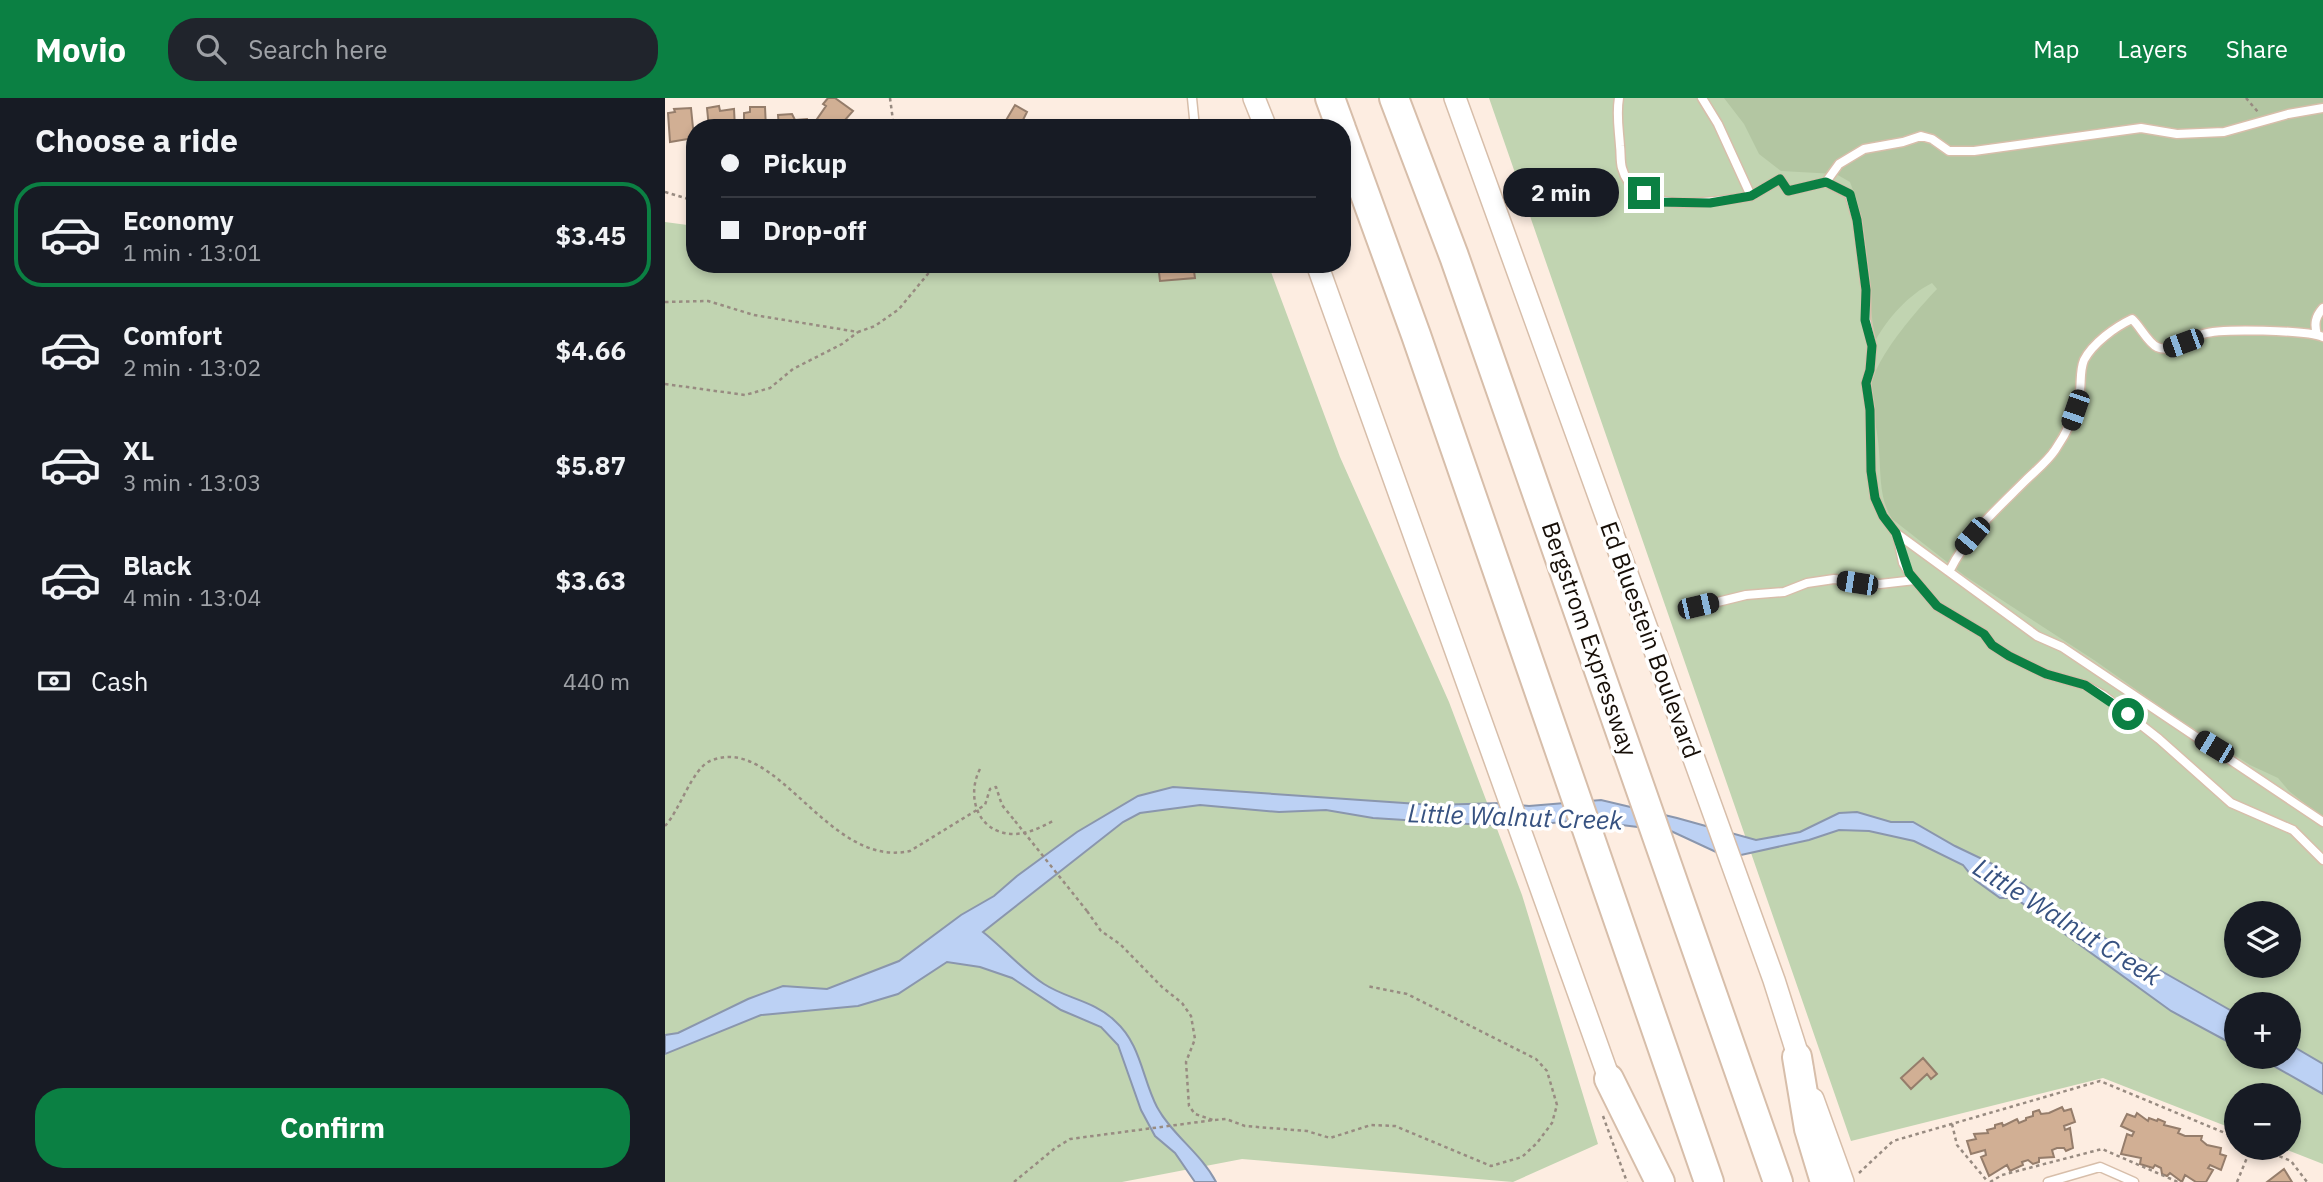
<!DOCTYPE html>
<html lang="en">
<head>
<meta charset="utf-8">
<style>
	:root { --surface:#171b24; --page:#20242c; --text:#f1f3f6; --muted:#9ea1a6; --line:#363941; --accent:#0b8043 }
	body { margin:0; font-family:"IBM Plex Sans",sans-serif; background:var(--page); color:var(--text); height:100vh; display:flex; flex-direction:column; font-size:26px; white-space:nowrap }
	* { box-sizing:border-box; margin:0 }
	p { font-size:23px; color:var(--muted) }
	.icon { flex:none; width:38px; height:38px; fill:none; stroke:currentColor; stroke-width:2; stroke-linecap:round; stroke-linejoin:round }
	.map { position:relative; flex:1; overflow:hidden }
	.drawer { display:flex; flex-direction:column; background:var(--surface); width:665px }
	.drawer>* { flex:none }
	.top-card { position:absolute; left:21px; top:21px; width:665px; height:154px; border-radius:28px; box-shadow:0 4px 10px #0003; display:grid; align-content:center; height:154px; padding:0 35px; background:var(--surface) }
	.controls { position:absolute; left:1559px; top:803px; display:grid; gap:14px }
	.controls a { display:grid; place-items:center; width:77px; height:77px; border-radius:50%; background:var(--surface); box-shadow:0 4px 10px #0003; font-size:35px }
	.end { position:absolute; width:32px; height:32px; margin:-16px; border:9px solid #0b8043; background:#fff; box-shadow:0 0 0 4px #fff }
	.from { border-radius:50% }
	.bubble { position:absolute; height:49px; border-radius:24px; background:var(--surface); box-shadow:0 4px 10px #0003; font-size:23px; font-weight:700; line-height:49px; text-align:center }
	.car { position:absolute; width:21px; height:42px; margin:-21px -10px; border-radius:9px; box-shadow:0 0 5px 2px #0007; background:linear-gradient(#222 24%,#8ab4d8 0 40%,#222 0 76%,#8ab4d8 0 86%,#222 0) }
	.top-card b { display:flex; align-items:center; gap:24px; height:66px; font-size:26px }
	.top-card b+b { border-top:2px solid var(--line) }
	.top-card i { width:18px; height:18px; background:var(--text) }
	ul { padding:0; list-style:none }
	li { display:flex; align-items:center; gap:21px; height:105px; margin:0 14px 10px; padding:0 21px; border:4px solid transparent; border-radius:28px }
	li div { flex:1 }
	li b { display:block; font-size:26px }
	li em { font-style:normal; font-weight:700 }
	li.on { border-color:var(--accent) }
	li>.icon { width:63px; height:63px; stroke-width:1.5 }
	h2 { padding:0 35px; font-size:32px; line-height:84px }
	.pay { display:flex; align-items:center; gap:18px; height:77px; padding:0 35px; font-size:26px }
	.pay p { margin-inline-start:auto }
	.cta { display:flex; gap:14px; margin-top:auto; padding:14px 35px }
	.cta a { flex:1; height:80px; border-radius:28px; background:var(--accent); color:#fff; font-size:28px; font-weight:700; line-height:80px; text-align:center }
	header { display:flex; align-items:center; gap:42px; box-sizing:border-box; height:98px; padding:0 35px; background:var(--accent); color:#fff }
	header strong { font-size:33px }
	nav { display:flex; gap:38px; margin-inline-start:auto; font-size:24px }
	.search { width:490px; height:63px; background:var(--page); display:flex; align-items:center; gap:18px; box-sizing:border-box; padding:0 24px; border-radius:28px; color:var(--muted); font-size:26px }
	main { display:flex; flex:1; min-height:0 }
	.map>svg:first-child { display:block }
	.green { fill:#c1d4b1; fill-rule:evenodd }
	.forest { fill:#b3c6a2 }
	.water { fill:#bcd1f4; stroke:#8a96ad; stroke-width:2 }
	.building { fill:#d1af94; stroke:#957d6b; stroke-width:2 }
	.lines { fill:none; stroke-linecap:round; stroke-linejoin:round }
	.service-casing { stroke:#d7beaa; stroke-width:11 }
	.secondary-casing { stroke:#d7beaa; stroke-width:24 }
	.motorway-casing { stroke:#d7beaa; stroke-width:32 }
	.path { stroke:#988b81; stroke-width:2.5; stroke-dasharray:3.5 3.5; stroke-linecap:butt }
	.service { stroke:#fff; stroke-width:8 }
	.secondary { stroke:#fff; stroke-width:21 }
	.motorway { stroke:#fff; stroke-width:28 }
	.path-bridge { stroke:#988b81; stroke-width:2.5; stroke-dasharray:3.5 3.5; stroke-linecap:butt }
	.route { stroke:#0b8043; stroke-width:9 }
	.labels { text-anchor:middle; stroke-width:7; stroke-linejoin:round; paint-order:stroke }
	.street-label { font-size:24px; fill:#160e07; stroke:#fff }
	.water-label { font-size:26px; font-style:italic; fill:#375281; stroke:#fff }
</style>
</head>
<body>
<header>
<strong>Movio</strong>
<div class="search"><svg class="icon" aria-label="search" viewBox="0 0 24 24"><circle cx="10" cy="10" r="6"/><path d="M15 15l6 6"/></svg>Search here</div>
<nav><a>Map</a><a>Layers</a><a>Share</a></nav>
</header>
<main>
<section class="drawer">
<h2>Choose a ride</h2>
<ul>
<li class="on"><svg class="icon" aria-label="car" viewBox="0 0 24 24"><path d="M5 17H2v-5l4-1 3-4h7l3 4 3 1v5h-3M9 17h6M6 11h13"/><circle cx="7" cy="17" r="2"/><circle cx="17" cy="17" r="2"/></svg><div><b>Economy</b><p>1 min · 13:01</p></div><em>$3.45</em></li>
<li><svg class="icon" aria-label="car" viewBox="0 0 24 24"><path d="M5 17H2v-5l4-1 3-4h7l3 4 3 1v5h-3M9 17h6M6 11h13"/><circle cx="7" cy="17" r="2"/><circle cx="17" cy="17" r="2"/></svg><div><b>Comfort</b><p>2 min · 13:02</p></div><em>$4.66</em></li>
<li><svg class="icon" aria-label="car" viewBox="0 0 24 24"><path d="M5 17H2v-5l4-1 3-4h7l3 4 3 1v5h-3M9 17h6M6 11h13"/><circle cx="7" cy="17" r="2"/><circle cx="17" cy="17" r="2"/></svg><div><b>XL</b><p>3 min · 13:03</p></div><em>$5.87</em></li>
<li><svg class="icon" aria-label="car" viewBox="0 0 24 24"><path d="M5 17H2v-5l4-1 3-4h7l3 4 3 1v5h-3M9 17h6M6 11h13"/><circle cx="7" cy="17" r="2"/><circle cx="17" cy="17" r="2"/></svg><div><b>Black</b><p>4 min · 13:04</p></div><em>$3.63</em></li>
</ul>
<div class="pay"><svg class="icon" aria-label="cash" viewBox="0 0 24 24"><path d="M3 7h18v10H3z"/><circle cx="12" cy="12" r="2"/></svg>Cash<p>440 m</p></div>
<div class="cta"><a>Confirm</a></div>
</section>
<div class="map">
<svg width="1658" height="1084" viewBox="0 0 1658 1084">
	<rect width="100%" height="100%" fill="#fdede1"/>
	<path class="green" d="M824,0h834v1066l-41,-16h7v-52h-52l-1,34 -133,-52 -252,63zM1572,816h52v52h-52zM1572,906h52v53h-52z
		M0,124l30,4v38h573l72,193 109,245 73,193 76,249 -85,38 -271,-23 -120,23h-457z"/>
	<path class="forest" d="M1059,0h599v720l-34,-27 -11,-13 -28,-13 -75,-48 -81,-57 -129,-84 -73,-57c-13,-20 -11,-45 -13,-68 -1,-20 -7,-39 -8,-59 -2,-28 47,-83 66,-103l-5,-6c-24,12 -44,35 -57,58l-18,-140 -7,-19 -14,-8 -55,-3 -22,-17 -15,-30z"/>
	<path class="water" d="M508,689l260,18 68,-2 28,3 72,-6 76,18 79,22 44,-8 39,-19 18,-1 34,10h22l42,24 44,21 42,30 78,50 118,67 -1,32 -65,-35 -156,-113h-15l-25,-18 -12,-15 -49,-24 -45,-10 -30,-1 -30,10 -68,15 -25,-3 -45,-21 -91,-11 -37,4 -59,1 -111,-7 -47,-8 -47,2 -79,-7 -60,8 -17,9 -140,110c19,15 42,40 61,52 23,15 51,17 71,37 26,23 27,57 42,86 15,28 44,46 59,75h-21l-20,-29 -20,-17 -14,-26 -23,-65 -17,-18 -40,-17 -49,-32 -32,-11 -33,-5 -49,32 -40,12 -97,9 -96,39v-19l13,-2 70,-34 35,-13 44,3 72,-28 62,-46 33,-19 23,-20 60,-44 61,-36z
		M1624,946l34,20v30l-65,-37h31z"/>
	<path class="building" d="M163,0h7l18,13 -15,17h-17l-6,-6 11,-16 -3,-2z
		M350,7l12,7 -8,16 -14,-6z
		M54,8l1,5 14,-2 1,19h-26l-2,-20z
		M85,9h15l1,21h-22v-15l6,-1z
		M26,10l3,30 -24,4 -2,-29 7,-1 -1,-3z
		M127,16l3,6 12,-1 1,9h-29l-1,-13z
		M493,166h35l2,14 -35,3z
		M1258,960l14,16 -6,5 -4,-5 -16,15 -10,-11z
		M1397,1009l2,4 7,-2 4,13 -11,4 1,4 5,-2 3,20 -7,3 -2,-3h-7l-5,2 2,7 -15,1v4l-6,2 -5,-4 -6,2 1,3 -13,6 -3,-6 -18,11 -8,-19 5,-2 -1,-5 -14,4 -4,-13 9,-2 -2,-5 14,-1 -1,-3 8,-2v-3l7,-2 1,3 14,-7 2,4 7,-3v-2l7,-2v-4l6,-2 2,4 8,-1z
		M1472,1015l11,8 1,-3 8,3 1,-2 7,3 -1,3 16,4 -2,4 7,3h17l-1,4 6,5 14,3 -1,6 6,2 -5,14 -11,-5 -2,3 5,2 -7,12h-10l-11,-7 -3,7 -12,-9 -3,3 -5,-2 -1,-6 -6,-3 -2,3 -13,-4 1,-6 -20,-4 6,-20 5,2 2,-4 -13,-6 6,-12 8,3z
		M1619,1071l8,13h-25z"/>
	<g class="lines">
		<g class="service-casing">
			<path id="service" d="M527,0l3,30
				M954,0c-3,16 0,32 1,48 1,7 0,15 2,22 13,49 93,34 129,28
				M1037,0l16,26 33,72 29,-17 8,12 38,-9 23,12 8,26 9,70v30l6,26 -2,24 -4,13 4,27 1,61 4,27 8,18 13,17 141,103 25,11 261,175
				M1161,84l13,-18 25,-15 39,-7 18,-6 11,3 17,12h25l167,-23 36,6 47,-2 64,-18 35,-6
				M1652,237c-3,-11 -2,-18 6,-27
				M1232,436l6,29 6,10 28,33 47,28 8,11 17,11 37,18 39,11 18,10 56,44 72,64 62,27 30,30
				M1285,472c18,-36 47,-61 75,-89 10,-10 22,-19 30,-31 11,-16 20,-34 24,-53 3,-12 0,-25 5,-37 9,-17 31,-33 48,-41 8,7 16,24 25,28 15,7 33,-9 46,-13 16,-6 104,-4 120,3
				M1020,512l61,-15 38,-3 23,-9 27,-4 46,5 35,-4
				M1383,1084l52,-15 34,15"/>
		</g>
		<g class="secondary-casing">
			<path id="secondary" d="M589,0l12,30
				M790,0l319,882 28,88
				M652,166l297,828
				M1148,1001l30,83"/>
		</g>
		<g class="motorway-casing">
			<path id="motorway" d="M665,0l11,30
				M729,0l60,158 324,926
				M677,33l74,204 293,847
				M1132,959l12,72 16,53
				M944,981l51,103"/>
		</g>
		<path class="path" d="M225,0l4,30
			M1581,0l12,14
			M0,94l30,9
			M0,204l43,-1 46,14 104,17 17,-6 24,-17 37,-45
			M0,286l80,11 25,-7 23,-19 49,-25 16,-12
			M315,671c-14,27 -3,64 33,65 16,0 28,-7 42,-14
			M0,728c15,-16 27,-57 45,-65 67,-29 117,108 200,90l75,-46 5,-16 6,-2 6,18 13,16
			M422,813l14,20 19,13 42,43 20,16 9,13 4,23 -9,23 3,44 6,8 18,6
			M938,1018l24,66
			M1287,1026l5,21 31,37
			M1595,1050l31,13 16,21
			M1194,1075l34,-32 207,-60 137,57
			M349,1084l40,-33 16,-10 144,-19 12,-1 19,7 62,5 23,7 41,-13 24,1 96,40 31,-9 15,-14 15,-20 5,-18 -10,-34 -11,-12 -129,-65 -40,-8
			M1325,1084l12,-7 100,-26 76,33
			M1572,1084l14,-34"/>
		<use href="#service" class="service"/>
		<use href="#secondary" class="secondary"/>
		<use href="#motorway" class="motorway"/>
		<path class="path-bridge" d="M350,723l72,90"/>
	</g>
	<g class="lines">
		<path class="route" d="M979,95l13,9 53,1 41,-7 29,-17 8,12 38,-9 24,12 7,26 9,70 -1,30 7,26 -2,24 -4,13 4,27 1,61 4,27 8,18 13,17 13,40 28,33 47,28 8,11 17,11 37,18 39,11 43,29"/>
	</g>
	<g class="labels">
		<g class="street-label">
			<text transform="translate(924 541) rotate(71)" y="8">Bergstrom Expressway</text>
			<text transform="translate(985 542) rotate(70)" y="8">Ed Bluestein Boulevard</text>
		</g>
		<g class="water-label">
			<text transform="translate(850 719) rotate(2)" y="9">Little Walnut Creek</text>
			<text transform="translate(1402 824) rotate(32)" y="9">Little Walnut Creek</text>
		</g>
	</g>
</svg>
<div class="controls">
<a><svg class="icon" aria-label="layers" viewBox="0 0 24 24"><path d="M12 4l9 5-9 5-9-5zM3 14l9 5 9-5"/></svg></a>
<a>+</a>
<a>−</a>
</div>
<i class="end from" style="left:1463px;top:616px"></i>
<i class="end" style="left:979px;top:95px"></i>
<div class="bubble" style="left:838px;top:70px;width:116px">2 min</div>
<i class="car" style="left:1518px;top:245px;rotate:250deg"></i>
<i class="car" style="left:1410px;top:312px;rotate:199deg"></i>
<i class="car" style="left:1307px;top:438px;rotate:220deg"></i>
<i class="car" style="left:1192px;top:485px;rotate:279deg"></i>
<i class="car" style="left:1033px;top:508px;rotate:77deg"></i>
<i class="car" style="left:1549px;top:649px;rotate:301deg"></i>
<div class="top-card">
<b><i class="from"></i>Pickup</b>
<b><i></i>Drop-off</b>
</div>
</div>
</main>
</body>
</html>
